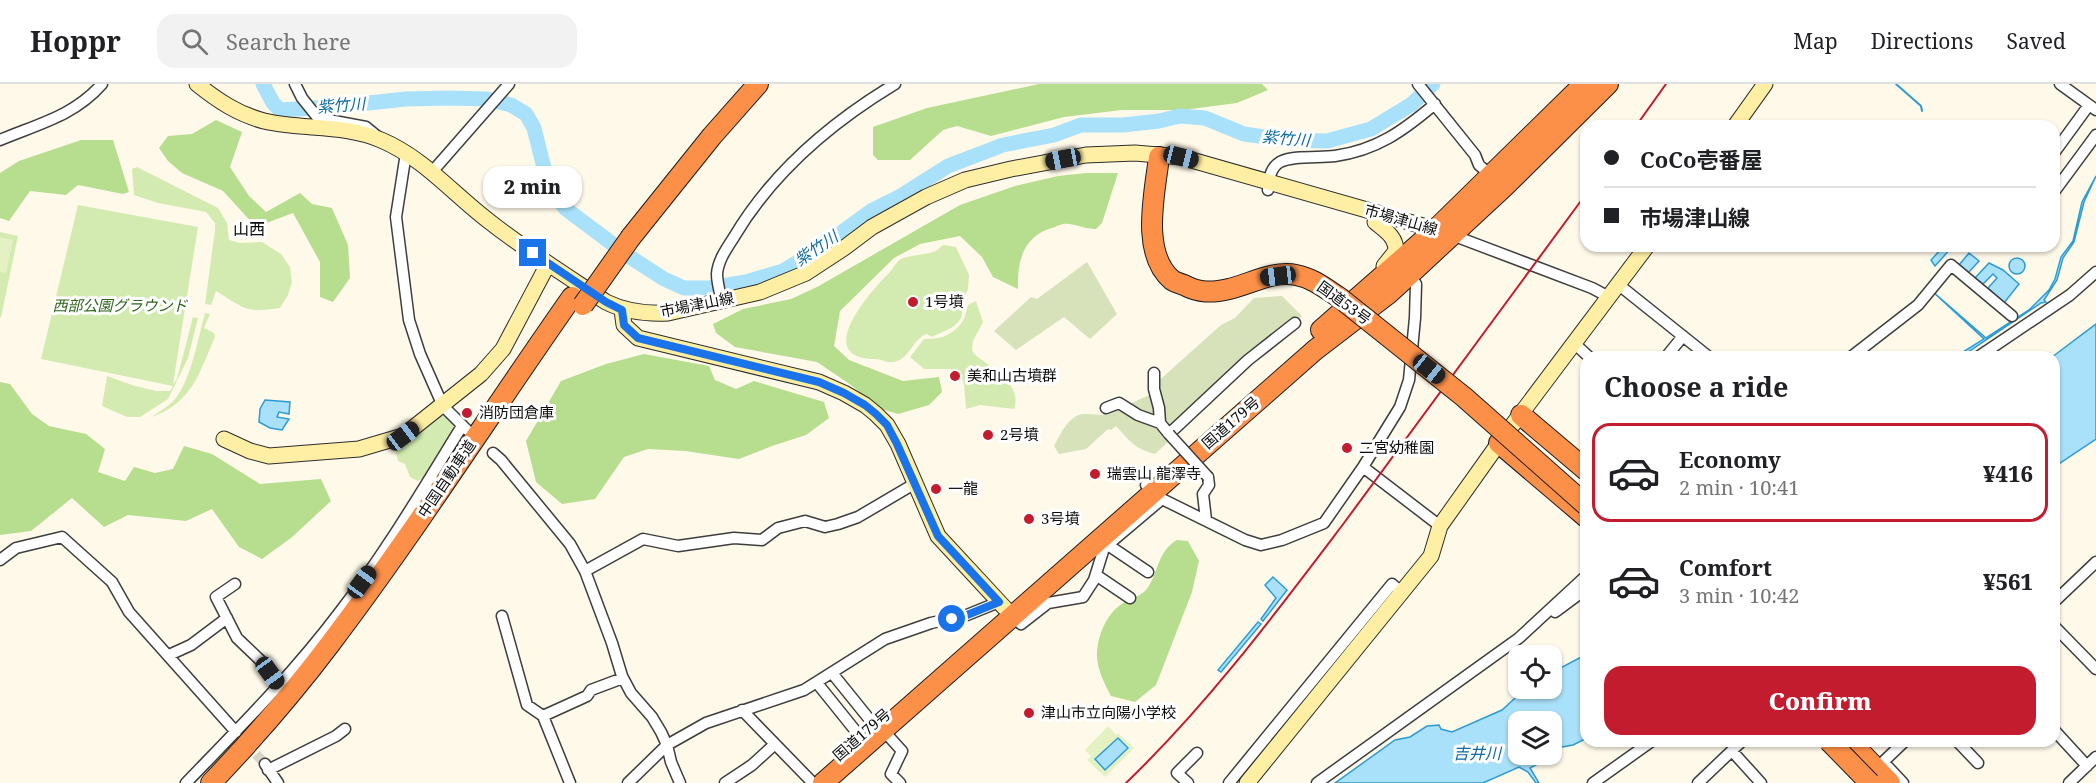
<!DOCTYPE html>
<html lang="en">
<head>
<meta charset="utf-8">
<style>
	:root { --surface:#fff; --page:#f2f2f2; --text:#202124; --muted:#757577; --line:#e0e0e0; --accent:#c21c2e }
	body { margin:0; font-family:"Noto Serif","Noto Sans JP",serif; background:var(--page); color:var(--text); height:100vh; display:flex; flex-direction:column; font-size:22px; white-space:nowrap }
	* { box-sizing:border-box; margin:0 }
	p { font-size:20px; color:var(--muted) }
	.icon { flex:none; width:33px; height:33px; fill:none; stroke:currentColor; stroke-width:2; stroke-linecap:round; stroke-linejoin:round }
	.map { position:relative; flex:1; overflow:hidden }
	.details { position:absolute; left:1580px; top:267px; width:480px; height:396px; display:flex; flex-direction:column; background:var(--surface); border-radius:18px; box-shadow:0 2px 4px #0004 }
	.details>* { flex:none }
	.hud { position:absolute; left:1580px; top:36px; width:480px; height:132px; border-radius:18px; box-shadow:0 2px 4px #0004; display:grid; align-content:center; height:132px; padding:0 24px; background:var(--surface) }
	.fabs { position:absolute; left:1508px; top:561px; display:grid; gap:12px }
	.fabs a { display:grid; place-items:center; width:54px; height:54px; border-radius:12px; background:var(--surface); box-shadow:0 2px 4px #0004; font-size:30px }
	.end { position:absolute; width:27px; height:27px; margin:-14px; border:8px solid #1a73e8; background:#fff; box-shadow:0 0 0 3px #fff }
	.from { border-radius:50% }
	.bubble { position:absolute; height:42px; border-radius:18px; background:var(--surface); box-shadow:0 2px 4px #0004; font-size:20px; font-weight:800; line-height:42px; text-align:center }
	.car { position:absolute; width:18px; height:36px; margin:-18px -9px; border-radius:8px; box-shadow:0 0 4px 2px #0007; background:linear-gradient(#222 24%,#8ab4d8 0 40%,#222 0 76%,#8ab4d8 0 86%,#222 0) }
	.hud b { display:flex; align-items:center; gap:21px; height:57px; font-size:22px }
	.hud b+b { border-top:2px solid var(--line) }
	.hud i { width:15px; height:15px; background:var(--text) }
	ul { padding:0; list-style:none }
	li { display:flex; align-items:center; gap:18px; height:99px; margin:0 12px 9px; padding:0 12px; border:3px solid transparent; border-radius:18px }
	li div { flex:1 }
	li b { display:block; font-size:22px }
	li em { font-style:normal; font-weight:800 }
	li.current { border-color:var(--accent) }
	li>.icon { width:54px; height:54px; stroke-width:1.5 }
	h2 { padding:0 24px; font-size:27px; line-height:72px }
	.action { display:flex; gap:12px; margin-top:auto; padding:12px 24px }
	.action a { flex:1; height:69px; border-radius:18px; background:var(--accent); color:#fff; font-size:24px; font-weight:800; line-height:69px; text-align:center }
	header { display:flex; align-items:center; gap:36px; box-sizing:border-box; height:84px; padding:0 30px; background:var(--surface); border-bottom:2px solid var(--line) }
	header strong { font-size:28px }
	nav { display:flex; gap:33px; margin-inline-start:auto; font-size:21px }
	.search { width:420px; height:54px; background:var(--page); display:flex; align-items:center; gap:15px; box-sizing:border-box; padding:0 21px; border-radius:18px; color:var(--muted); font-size:22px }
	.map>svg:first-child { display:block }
	.green { fill:#d3ebb1 }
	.forest { fill:#b7dd8f }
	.cemetery { fill:#d7e1ba }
	.pitch { fill:#e4f2c3 }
	.water { fill:#aae1fa; stroke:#2d9cd5; stroke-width:1.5 }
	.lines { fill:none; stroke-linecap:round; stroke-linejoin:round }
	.stream { stroke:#2d9cd5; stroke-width:2 }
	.river { stroke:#aae1fa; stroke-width:15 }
	.street-tunnel { stroke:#dad5c8; stroke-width:10; stroke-dasharray:10 5; stroke-linecap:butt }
	.street-casing { stroke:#3e3e3e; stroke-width:13 }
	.secondary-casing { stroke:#2d2d2d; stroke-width:17 }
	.highway-casing { stroke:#1c1c1c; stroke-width:22 }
	.street { stroke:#fff; stroke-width:10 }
	.secondary { stroke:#ffefa4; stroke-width:15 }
	.highway { stroke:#fd9049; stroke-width:20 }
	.rail { stroke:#c21c2e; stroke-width:2 }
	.street-bridge-casing { stroke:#3e3e3e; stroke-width:13; stroke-linecap:butt }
	.highway-bridge-casing { stroke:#1c1c1c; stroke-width:22; stroke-linecap:butt }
	.street-bridge { stroke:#fff; stroke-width:10 }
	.highway-bridge { stroke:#fd9049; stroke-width:20 }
	.route { stroke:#1a73e8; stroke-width:8 }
	.poi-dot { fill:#c21c2e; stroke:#fff; stroke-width:2 }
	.labels { text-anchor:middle; stroke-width:6; stroke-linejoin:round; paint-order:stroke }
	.street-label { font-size:15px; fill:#0b0b0b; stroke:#fff }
	.poi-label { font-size:15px; fill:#0b0b0b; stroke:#fff; text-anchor:start }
	.park-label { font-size:15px; font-style:italic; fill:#2d6519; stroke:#fff }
	.water-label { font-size:16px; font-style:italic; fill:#0e6ba2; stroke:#fff }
	.neighbourhood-label { font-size:16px; fill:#0b0b0b; stroke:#fff }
</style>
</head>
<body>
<header>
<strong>Hoppr</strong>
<div class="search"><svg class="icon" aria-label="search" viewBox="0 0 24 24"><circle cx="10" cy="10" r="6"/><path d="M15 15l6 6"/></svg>Search here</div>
<nav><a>Map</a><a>Directions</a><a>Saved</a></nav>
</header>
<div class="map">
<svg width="2096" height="699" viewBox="0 0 2096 699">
	<rect width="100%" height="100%" fill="#fff9e9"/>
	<path class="green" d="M137,83l81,41 9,15 2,17 11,3 22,-1 19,12 9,13 2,15 -4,13 -8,13c-34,5 -35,1 -64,-17l-5,14 -6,-1 10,-74v-7l-9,-11 -48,-9 -24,-8 -2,-26z
		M78,121l120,22 -25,157 4,-5 16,-62 5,1 -10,40 -20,41 -28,18h-13l-25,-11 5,-30 25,9 24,6h14l3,-5 -132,-27z
		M0,148l18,4 -17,81h-1z
		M944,161l12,2 13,28 -1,14 -5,12 2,2c-3,5 -2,10 -4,15 -7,12 -19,13 -29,19l-5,-3c-15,5 -17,26 -34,28 -7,1 -12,-3 -18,-3 -63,-1 -6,-66 14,-86 4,-4 7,-11 12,-14 9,-4 23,-4 32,-7 5,-1 6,-5 11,-7z
		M976,217l7,21 -10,19 -1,9 3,5c16,12 48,29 39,54l-34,-4 -14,4 -2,-25 -4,-11 -10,-4h-26l-14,-12 14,-18c15,1 31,-4 40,-20 2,-4 2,-9 4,-14z
		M205,229l5,1 -6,14 10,5 1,4c-16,36 -22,65 -63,80 8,-6 17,-11 23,-18 15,-17 24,-63 30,-86z
		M441,332h5l10,8v4l-33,50 -5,3 -8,-4 -5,-13 -7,-3 -3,-13 22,-12z"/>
	<path class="forest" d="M1039,0h223l6,6 -31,13 -54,7h-61l-58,7 -73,19 -34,-10 -14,4 -33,30h-32l-5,-5v-28l54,-19z
		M216,36l26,12 -12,35 19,29 17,16 34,-19 12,11 20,4 16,37 2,33 -17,24 -13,-5v-35l-27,-49 -37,14 -33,-36 -41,-18 -14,-12 -9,-13 9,-12 24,-2z
		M81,56h32l16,52 -6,2 -45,-9 -12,10 -36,-4 -21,30 -9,-3v-45l19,-12z
		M1086,89h32l-16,50 -6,6c-10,0 -18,-4 -27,-5 -5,-1 -10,1 -14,3 -31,8 -38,32 -37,62l-25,-12 -11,-20 -22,-21 -40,8 -26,14 -54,53 -6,35 15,14 54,21 36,-4 3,15 -13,13 -31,9 -20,-6 -27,-23 -34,-23 -82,-15 -19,-14 -3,-9 30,-15 48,-10 26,-12 143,-82 55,-19 43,-10z
		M644,270l65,12 6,14 21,9 18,-8 70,21 5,16 -23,17 -34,11 -33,13 -54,-8 -37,-2 -24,8 -29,42 -33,5 -26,-22 -10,-41 35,-60 45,-17z
		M0,298l10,2 22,30 17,12 37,8 19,15 -7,23 27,9 9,-14 21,6 18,-4 11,-23 28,8 48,30 61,-5 10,22 -40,37 -29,21 -23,-12 -27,-38 -26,12 -58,-6 -24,12 -32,-29 -41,33 -31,4z
		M1177,456l11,1 11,20 -7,31 -36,93 -21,17 -24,-6c-7,-13 -15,-29 -14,-44 1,-17 10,-39 25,-48 7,-6 18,-7 24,-14 13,-16 10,-38 31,-50z"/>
	<path class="cemetery" d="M1087,178l30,52 -27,25 -26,-22 -48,33 -22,-19 37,-34 6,2z
		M1282,212l20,20 -133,115 -6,-8 -8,-39 66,-59 14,-7 19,-20z
		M1151,310l5,24 -17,-5 -9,-9z
		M1121,324l36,17 13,15 -15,14c-20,-5 -25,-13 -39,-28l-5,4 -3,-1 -22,20 -27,5 -5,-8c6,-11 15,-31 29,-32 17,-1 19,5 38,-6z"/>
	<path class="pitch" d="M0,153l13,3 -7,33 -6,-1z
		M1108,642l8,9 2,-2 16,15 -29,29 -18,-17 4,-4 -6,-6z"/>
	<path class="water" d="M2096,92l-12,26 -10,40 -11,16 -6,22 -13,20 2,2 -5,1 -73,49 -13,5 29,-18 -52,-48 54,47 43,-28 20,-20 6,-11 6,-22 12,-16 9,-39z
		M1944,162h9l-18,20 -4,-6z
		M1969,169l10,8 -11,12 -9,-8z
		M2009 182a8 8 0 1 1 16 0a8 8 0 1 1-16 0Z
		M1989,179l14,7 16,14 -15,19 -16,-15 9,-10 -4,-4 -10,10 -8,-6z
		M2096,240v115l-42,28 -2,-110z
		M265,316l25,2 -1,12 -10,-2 -2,5 12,2 -7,11 -12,-2 -11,-6 1,-13z
		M1273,493l14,13 -24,31 -2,-2 15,-21 -11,-13z
		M1258,538l3,2 -40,48 -3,-2z
		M1585,571v84l-12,6 -22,4v-27h-33v32l28,1 -3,6 -13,7 9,15h-3l-8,-11 -9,-5 -36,16h-148l60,-43 15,-3 17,-11 12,-1 2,4 11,3 50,-22 23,-21 26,-1v-15z
		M1118,654l10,10 -23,22 -10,-11z"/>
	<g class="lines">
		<path class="stream" d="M1896,0l25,22 1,5"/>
		<path class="river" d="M263,0l10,19 7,7 51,-3 75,-8 43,-1 38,1 24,6 15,9 8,14 12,48 9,19 11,14 64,48 34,22 20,9h25l37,-6 37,-11 33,-20 55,-40 28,-14 49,-31 55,-21 51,-10 27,-10h42l36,-4 21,-5 25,2 39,16 42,6 41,1 44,-12 41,-25 21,-20"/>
		<path class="street-tunnel" d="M236,648l29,32"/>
		<g class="street-casing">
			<path id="street" d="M295,0l7,14 16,20 48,9 11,9
				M1418,0l57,71 4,10 14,12
				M2060,0l36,26
				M0,56c38,-16 74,-24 102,-56
				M406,69l-10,64 13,103 11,34 23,52 24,24
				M2054,69l35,-48
				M432,88l77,-88
				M1268,106c1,-11 2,-22 12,-28 13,-7 40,-4 55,-6 42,-6 68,-25 100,-52
				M2054,108l42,-57
				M1452,151l140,53 17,9
				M1619,201l90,72
				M722,217c-2,-8 -5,-18 -5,-27 1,-14 10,-26 17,-37 38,-64 98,-115 161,-153
				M1574,259l15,14
				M1666,273l17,-21
				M1851,273l67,-52 33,-40 61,51
				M1978,273l92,-62 26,-23
				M1154,289v16l5,19 1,15 9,11 79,-74 47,-37
				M1106,324l13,-5 19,12 22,8
				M493,369l8,7 69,84 15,27 27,72 10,33 9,17 21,24 9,15 6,13 4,17 9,21
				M1363,383l77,59
				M1146,401l16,14 83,41 16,5 21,-5 42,-17 39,-56 37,-60 9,-27 6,-62 1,-34 -8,-11
				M1206,436l-3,-26 6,-9 -1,-8
				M1108,461l40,27
				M0,476l16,-12 46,-11 50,45 17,30 107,120
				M585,487l58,-32 35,7 56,-8 28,2 16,-12 27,-7 20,6 13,-3 20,-7 56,-33
				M1096,491l34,23
				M235,500l-19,13 21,41 23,22 20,26
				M2054,518l42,-40
				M1555,528l31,-23
				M502,532l25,89 16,11 44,-20 4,-6 32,-12
				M1013,533l8,7 27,-21 35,-6 11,-17 10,-32 58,-49
				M2054,542l42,43
				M169,571l22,-10 36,-27
				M832,589l42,52
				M817,599l37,46
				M742,626l69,71
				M543,632l27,67
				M883,646l19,21 -11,23 9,9
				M2054,646l33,36
				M1957,657l21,22
				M1732,667l29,32
				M1883,678l22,-21
				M265,680l13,19
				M1888,683l15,16
				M268,686l68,-34 9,-7
				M186,699c53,-55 107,-109 153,-170 46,-59 84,-124 123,-187
				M628,699l39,-38 39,-22 98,-33 81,-51 46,-16 36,-8 32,-13
				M725,699l27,-18 23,-21
				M1188,699l-11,-10 20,-20
				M1229,699l163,-199 9,8
				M1317,699l202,-145 67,-62
				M1593,699l59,-42
				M1698,699l44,-42
				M2069,699l27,-26"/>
		</g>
		<g class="secondary-casing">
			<path id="secondary" d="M197,0c21,17 41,30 67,37 39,9 80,3 117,19 43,18 73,55 109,82 37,29 77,54 116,80 20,10 40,12 62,11l92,-21 46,-19 38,-25 28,-21 54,-30 39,-17 46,-11 75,-14 49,-2 46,4 263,75
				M1735,42l30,-42
				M1375,138c11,9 21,15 21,29l-12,15
				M622,226l2,15 14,13 181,44 25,11 21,12 11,9 11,11 11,19 40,92 75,81
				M224,355l26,12 19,5 90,-7 44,-13 78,-62 22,-25 45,-85
				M1247,699l184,-227 9,-30 59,-83 148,-197"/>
		</g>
		<g class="highway-casing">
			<path id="highway" d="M1159,73c-4,35 -19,96 13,123 3,2 9,4 12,5 15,8 28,8 45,4 21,-5 45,-19 67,-14 17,3 30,14 44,23
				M631,153l81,-101 46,-52
				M1321,246l114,-100 149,-146
				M1521,331l65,55
				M1499,359l87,74
				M1850,657l40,42
				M211,699c42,-44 82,-90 119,-139 85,-112 161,-232 242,-347
				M823,699l492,-433 73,-56 22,-20 94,-87 104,-103"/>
		</g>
		<use href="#street" class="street"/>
		<use href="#secondary" class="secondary"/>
		<use href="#highway" class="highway"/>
		<path class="rail" d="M1636,42l30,-42
			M1126,699c82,-79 149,-169 218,-260 81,-109 161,-219 242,-329"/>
		<g class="street-bridge-casing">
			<path id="street-bridge" d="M1169,350l39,43"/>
		</g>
		<g class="highway-bridge-casing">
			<path id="highway-bridge" d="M1340,214l124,99 122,108
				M583,221l48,-68
				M1829,657l41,42"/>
		</g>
		<use href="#street-bridge" class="street-bridge"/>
		<use href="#highway-bridge" class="highway-bridge"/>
	</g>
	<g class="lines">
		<path class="route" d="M533,169l73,49 16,8 2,15 14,13 181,44 25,11 21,12 11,9 11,11 10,19 41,92 61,66 -32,13 -15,4"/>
	</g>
	<g class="poi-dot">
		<circle cx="913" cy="218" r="6"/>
		<circle cx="955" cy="292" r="6"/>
		<circle cx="467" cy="329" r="6"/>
		<circle cx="988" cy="351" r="6"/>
		<circle cx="1347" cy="364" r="6"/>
		<circle cx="1095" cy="390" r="6"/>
		<circle cx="936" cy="405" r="6"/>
		<circle cx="1029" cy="435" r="6"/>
		<circle cx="1029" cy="629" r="6"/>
	</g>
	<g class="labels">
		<g class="street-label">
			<text transform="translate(1401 136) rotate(16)" y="5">市場津山線</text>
			<text transform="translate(1344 219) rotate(36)" y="5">国道53号</text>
			<text transform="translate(697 221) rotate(-11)" y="5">市場津山線</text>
			<text transform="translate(1231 339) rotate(-41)" y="5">国道179号</text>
			<text transform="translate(447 395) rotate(-56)" y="5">中国自動車道</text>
			<text transform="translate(862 651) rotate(-41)" y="5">国道179号</text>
		</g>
		<g class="poi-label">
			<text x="925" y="223">1号墳</text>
			<text x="967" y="297">美和山古墳群</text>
			<text x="479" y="334">消防団倉庫</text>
			<text x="1000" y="356">2号墳</text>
			<text x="1359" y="369">二宮幼稚園</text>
			<text x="1107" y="395">瑞雲山 龍澤寺</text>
			<text x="948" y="410">一龍</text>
			<text x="1041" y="440">3号墳</text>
			<text x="1041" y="634">津山市立向陽小学校</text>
		</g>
		<g class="park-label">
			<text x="120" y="227">西部公園グラウンド</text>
		</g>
		<g class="water-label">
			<text transform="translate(341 21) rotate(-4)" y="6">紫竹川</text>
			<text transform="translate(1286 54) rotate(5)" y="6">紫竹川</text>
			<text transform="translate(816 164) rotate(-34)" y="6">紫竹川</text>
			<text x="1477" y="675">吉井川</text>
		</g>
		<g class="neighbourhood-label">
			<text x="249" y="151">山西</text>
		</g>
	</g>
</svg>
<div class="fabs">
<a><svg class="icon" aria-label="locate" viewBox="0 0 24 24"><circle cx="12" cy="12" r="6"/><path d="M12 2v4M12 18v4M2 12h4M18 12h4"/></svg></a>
<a><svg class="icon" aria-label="layers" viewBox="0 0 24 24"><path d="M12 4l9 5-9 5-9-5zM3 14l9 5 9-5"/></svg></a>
</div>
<i class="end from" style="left:952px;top:535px"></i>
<i class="end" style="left:533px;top:169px"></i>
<div class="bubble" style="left:483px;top:82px;width:99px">2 min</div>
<i class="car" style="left:1181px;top:73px;rotate:104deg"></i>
<i class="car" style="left:1063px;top:75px;rotate:259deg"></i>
<i class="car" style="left:1278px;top:192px;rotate:263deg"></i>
<i class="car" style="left:1429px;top:285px;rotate:129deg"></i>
<i class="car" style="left:403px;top:352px;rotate:53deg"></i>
<i class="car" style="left:362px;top:498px;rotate:36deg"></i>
<i class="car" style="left:270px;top:589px;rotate:144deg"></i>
<div class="hud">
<b><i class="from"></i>CoCo壱番屋</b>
<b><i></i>市場津山線</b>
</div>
<section class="details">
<h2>Choose a ride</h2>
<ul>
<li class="current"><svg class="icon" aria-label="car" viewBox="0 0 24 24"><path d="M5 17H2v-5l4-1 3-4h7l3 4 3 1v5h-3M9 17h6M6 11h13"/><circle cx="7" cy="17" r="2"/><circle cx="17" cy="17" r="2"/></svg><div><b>Economy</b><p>2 min · 10:41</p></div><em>¥416</em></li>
<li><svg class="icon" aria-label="car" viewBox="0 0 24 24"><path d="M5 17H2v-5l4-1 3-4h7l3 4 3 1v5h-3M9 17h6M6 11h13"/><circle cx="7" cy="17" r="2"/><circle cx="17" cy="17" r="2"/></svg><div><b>Comfort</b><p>3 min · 10:42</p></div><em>¥561</em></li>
</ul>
<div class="action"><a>Confirm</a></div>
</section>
</div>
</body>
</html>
